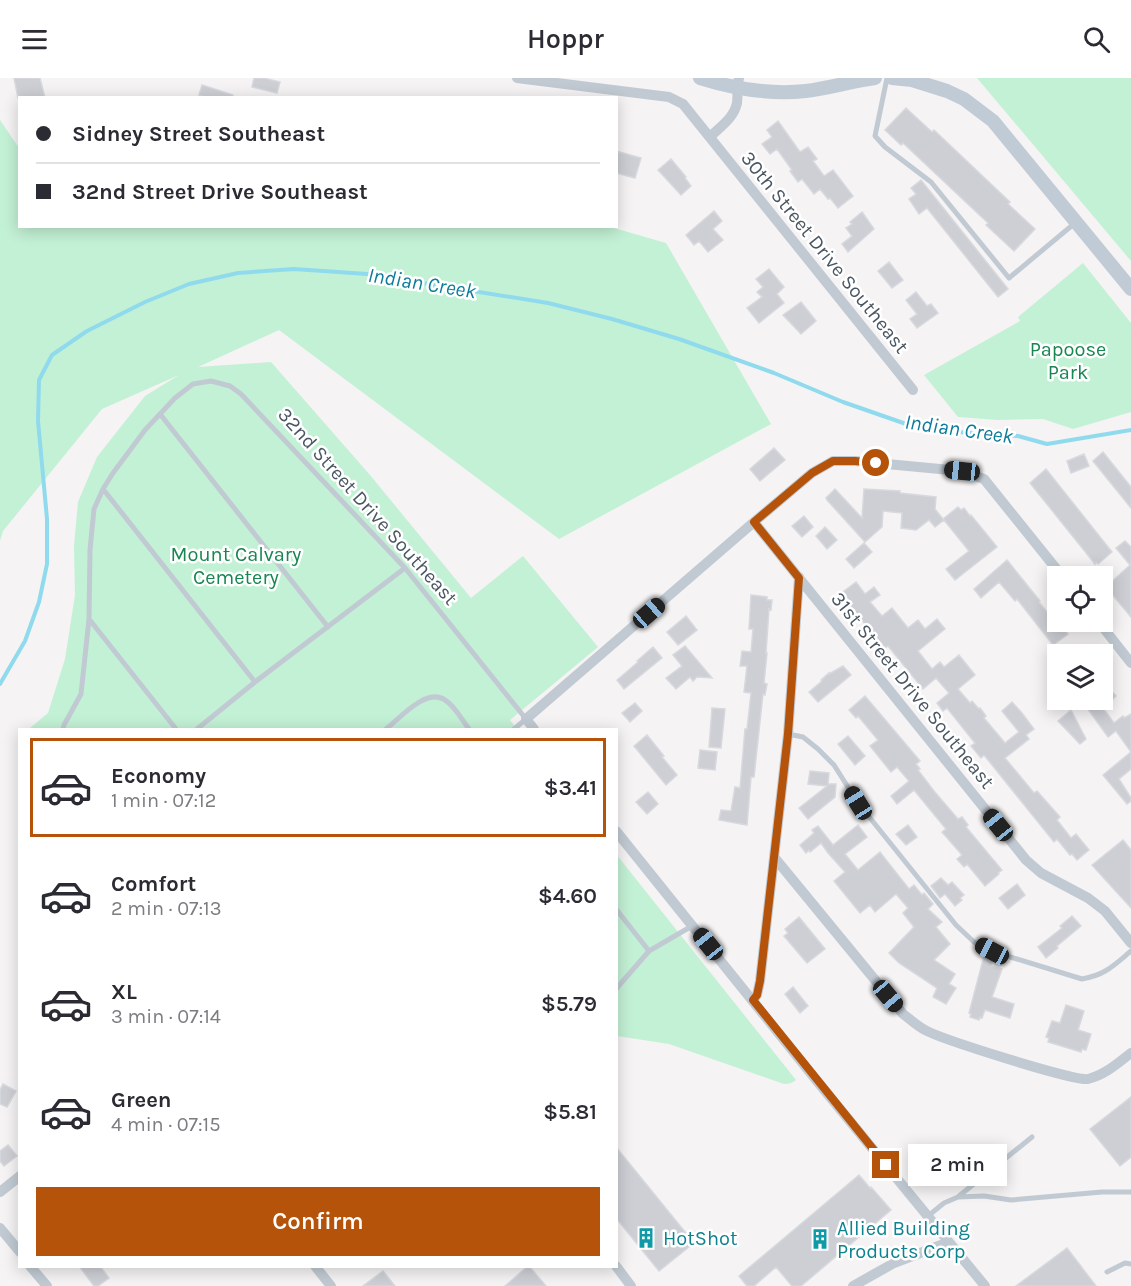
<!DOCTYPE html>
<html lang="en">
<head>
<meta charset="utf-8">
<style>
	:root { --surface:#fff; --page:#f2f2f3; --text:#2b2b33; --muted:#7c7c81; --line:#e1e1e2; --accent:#b45309 }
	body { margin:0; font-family:Karla,sans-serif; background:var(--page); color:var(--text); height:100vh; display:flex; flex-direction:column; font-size:22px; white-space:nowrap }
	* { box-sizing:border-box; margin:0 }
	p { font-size:20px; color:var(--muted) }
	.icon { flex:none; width:33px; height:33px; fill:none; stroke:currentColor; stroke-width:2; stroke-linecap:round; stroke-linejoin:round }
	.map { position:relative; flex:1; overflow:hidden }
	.details { position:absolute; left:18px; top:650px; width:600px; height:540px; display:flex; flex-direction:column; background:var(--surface); border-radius:0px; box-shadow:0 3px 15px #0003 }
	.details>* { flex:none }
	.guide { position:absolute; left:18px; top:18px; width:600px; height:132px; border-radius:0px; box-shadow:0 3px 15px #0003; display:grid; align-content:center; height:132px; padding:0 18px; background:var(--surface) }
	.buttons { position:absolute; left:1047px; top:488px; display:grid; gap:12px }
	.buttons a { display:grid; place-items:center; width:66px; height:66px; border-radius:0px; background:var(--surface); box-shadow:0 3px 15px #0003; font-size:30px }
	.end { position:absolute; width:27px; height:27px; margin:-14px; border:8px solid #b45309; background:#fff; box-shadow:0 0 0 3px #fff }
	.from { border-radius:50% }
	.bubble { position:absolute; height:42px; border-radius:0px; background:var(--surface); box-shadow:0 3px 15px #0003; font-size:20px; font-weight:600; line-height:42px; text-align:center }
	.car { position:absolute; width:18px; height:36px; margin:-18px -9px; border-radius:8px; box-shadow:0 0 4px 2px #0007; background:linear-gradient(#222 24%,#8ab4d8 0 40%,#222 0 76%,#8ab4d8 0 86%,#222 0) }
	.guide b { display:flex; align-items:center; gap:21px; height:57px; font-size:22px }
	.guide b+b { border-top:2px solid var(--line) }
	.guide i { width:15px; height:15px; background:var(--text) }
	ul { padding:10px 0 0; list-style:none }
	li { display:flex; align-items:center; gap:18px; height:99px; margin:0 12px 9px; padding:0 6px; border:3px solid transparent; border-radius:0px }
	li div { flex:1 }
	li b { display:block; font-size:22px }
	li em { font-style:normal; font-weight:600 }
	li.on { border-color:var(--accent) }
	li>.icon { width:54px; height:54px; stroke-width:1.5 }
	.cta { display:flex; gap:12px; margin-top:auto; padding:12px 18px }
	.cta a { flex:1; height:69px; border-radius:0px; background:var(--accent); color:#fff; font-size:24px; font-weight:600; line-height:69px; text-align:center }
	header { display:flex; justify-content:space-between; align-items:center; height:78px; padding:0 18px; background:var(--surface); font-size:27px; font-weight:600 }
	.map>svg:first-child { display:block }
	.green { fill:#c3f1d5 }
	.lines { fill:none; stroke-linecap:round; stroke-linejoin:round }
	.stream { stroke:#90daee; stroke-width:4 }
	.building { fill:#cdcfd5; stroke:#d7d9de; stroke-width:1.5 }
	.service { stroke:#c1cad2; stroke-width:5 }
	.minor { stroke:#c1cad2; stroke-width:10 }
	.secondary { stroke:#c1cbd6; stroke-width:14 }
	.route { stroke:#b45309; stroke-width:8 }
	.labels { text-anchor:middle; stroke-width:5; stroke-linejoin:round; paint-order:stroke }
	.street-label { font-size:20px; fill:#4a5661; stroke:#fff }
	.park-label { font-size:20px; fill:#17864f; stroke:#fff }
	.culture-label { font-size:20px; fill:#0d838f; stroke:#fff; text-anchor:start }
	.water-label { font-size:21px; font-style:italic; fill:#0c7c9b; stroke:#fff }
</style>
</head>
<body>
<header><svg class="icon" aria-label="menu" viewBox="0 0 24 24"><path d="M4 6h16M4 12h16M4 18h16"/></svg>Hoppr<svg class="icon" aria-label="search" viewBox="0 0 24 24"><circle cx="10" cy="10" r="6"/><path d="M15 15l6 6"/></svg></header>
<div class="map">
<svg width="1131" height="1208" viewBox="0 0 1131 1208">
	<rect width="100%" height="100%" fill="#f5f3f3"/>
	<path class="green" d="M978,0h153v183l-154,-183z
		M0,42l19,28 1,78h587l59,17 105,181 -212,115 -280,-209 -81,37 73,-5 99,113 101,123 52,-42 75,91 -88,73 7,9h-488l19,-16 17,-54 10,-64 -1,-49 4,-44 19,-45 48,-61 34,-21 -77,34 -99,122 -3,10z
		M1083,185l48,60v89l-58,17 -30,-10 -45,1 -40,-3 -34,-42 96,-54 -2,-4z
		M616,776l180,226c-4,3 -7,4 -12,4l-115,-40 -52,-8z"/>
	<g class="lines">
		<path class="stream" d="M0,606l25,-43 14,-39 8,-38v-45l-9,-98 1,-41 13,-25 35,-24 58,-29 44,-18 49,-11 56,-4 73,5 181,29 64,16 67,20 95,34 69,29 66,23 49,7 60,4 29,8 84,-14"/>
	</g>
	<path class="building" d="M14,0h26l5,20h-27z
		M254,0h10l16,4 -3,11 -25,-6z
		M202,7l31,10v3h-26l-8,-3z
		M906,30l26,24 2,-2 76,72 -2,2 27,25 -21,22 -28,-26 2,-2 -85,-80 -2,2 -16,-15z
		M778,43l22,31 8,-5 9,12 -4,2 11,15 9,-6 20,26 -15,12 -8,-10 -2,1 -8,-10 -6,5 -12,-15 -4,3 -8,-11 2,-1 -15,-21 -7,5 -8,-10 10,-7 -5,-7z
		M616,73l25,7 -6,20 -19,-5z
		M671,81l15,18 -1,1 6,8 -10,9 -23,-25z
		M921,102l87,109 -10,8 -71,-89 -8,6 -10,-15 7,-5 -5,-6z
		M714,133l8,10 -9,8 10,11 -15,12 -9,-11 -5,4 -8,-10z
		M862,134l12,17 -26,23 -6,-8 10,-8 -6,-8 6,-4 -2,-2z
		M889,184l14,18 -11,8 -14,-17z
		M769,191l15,18 -7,7 7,9 -25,20 -12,-15 15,-11 -5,-5 6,-5 -7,-8z
		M916,214l11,14 4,-2 7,9 -21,15 -7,-9 7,-5 -11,-14z
		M801,224l15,19 -15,13 -18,-19z
		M774,370l11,12 -25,21 -10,-12z
		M1103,374l28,35v21l-38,-47z
		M1084,376l5,12 -18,7 -4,-12z
		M1046,391l66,83 -14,12 -2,-2 -1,2 -65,-81z
		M835,411l27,29 2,-29 36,2v2l36,4 -1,12 8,10 15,-12 3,3 3,-2 6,8 1,-1 26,32 -42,33 -9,-11 23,-18 -25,-31 -9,7 -6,-7 -13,10 -15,-2 1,-15 -19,-2 -1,16 -17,15 -38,-42 -1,-2z
		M804,438l9,11 -11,10 -10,-11z
		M825,449l12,13 -10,9 -11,-13z
		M1125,463l6,6v70l-25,-30 24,-22 -14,-17z
		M864,465l8,9 -18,16 -8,-9z
		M1007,482l33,41 -1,1 15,19 2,-2 12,15 -15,11 -36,-46 -2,2 -16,-19 -18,16 -7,-9z
		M856,504l9,12 9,-7 6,8 -10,7 12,14 10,-8 16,20 10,-8 7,9 12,-10 8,10 -27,22 14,18 8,-7 4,5 15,-12 16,20 -17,14 12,14 2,-2 7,8 1,-1 6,8 -2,2 21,25 14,-11 -17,-21 10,-9 10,11 12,16 -8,6 3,4 -24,19 29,35 3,-2 23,26 -3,3 14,18 5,-4 13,16 -12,10 -5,-6 -2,1 -13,-16 -3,3 -70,-87 -3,3 -10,-12 4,-3 -28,-35 -4,3 -6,-8 12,-10 -13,-15 -13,11 -35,-43 -3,2 -42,-50 3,-2 -3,-4z
		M751,517l16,2v3h5l-1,10 -2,-1 -3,44h1l-3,30 3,1 -2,11 -2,-1 -9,83h-3l-4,48 -28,-5 2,-10 10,1 4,-24 5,1 5,-59h2l4,-36 -7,-1 3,-26h-7l2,-15 9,1 2,-23h-4z
		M686,538l11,14 -19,15 -11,-13z
		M685,568l27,32 -15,-1 -4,4 -3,-4 -14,12 -10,-11 16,-12 -9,-11z
		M653,569l9,11 -38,31 -7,-9 21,-18 -1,-1z
		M843,588l8,9 -33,27 -9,-10 13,-11 -1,-1 8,-7v1z
		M1102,603l14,15 -13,12 11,15 9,-7 1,2 7,-4v38l-15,-21 -8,6 -23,-32 7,-6h10z
		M865,618l55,65 -4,3 4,5 -2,1 16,21 24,28 4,-2 6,8 -2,2 36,43 -4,3 1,1 -14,12 -18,-22 -3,3 -7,-8 5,-4 -20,-23 4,-3 -32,-39 -17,14 -6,-8 18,-15 -12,-14 -6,5 -21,-26 8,-6 -20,-24 -2,2 -7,-8z
		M635,625l7,8 -12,11 -8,-9z
		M712,630l13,1 -4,39 -12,-1z
		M1071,632l15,29 -6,5 -22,-23z
		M647,657l17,21 -2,1 15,18 -11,10 -32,-39z
		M848,658l17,20 -10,9 -17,-21z
		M700,672l17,2 -2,18 -17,-2z
		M1131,674v17l-12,10 12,19v3l-4,3 -24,-29z
		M810,693l19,2 -1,11h8l-1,13 -27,22 -9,-11 28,-22 -19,-2z
		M648,714l10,12 -11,10 -11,-12z
		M858,747l9,12 -22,17 13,16 22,-18 29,37 5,-4 8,10 2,-2 9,11 -5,5 14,13 -6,5 14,17 -16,16 21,14 -6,10 7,4 -10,16 -13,-7 4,-9 -38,-25 -10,-10 25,-26 -11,-14 5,-5 -12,-14 -21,18 -5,-7 -10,8 -26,-32 11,-9 -17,-19 -7,-10 -11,9 -1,-2 -3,3 -6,-8 14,-12 -2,-3 6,-4 15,19z
		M908,747l9,12 -11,8 -10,-11z
		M1123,762l8,10v58l-39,-43z
		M941,800l7,7 4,-3 12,13 -4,3 2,2 -7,6 -10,-12 -5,4 -9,-12z
		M1017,806l8,11 -17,14 -9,-11z
		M1072,838l9,10 -24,20 1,2 -12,10 -8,-11 24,-19 -2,-2z
		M799,839l26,32 -18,14 -23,-27 4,-3 -3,-4z
		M984,878l9,3 -2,7 11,3 -10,28 22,7 -4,14 -25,-8 -3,8 -2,-1 -1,3 -9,-3 1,-3 -2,-1z
		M793,909l15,19 -8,7 -15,-19z
		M1066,927l18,6 -6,19 13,4 -5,16 -4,-1 -1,3 -33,-10 1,-4 -3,-1 6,-16 8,2z
		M3,1006l13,7 -9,16 -7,-3v-14z
		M1131,1019v60l-11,9 -30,-37z
		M8,1067l9,11 -13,10 -4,-5v-10z
		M616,1069l78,96 -35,28 -43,-53z
		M859,1097l11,13 1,-1 20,23 -90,76h-9l-16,-19 -22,19h-7l-8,-10z
		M1067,1170l29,38h-80z
		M79,1188h21l9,12 -11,8h-4z
		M529,1188l17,20h-41l23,-20z
		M383,1193l12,15h-32z"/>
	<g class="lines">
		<path class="service" d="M887,0l-12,58 10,11 46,35 78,96 66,-55
			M160,336l168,213
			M103,411l152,193
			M63,651l1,-4 17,-31 8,-75
			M176,651l-87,-110 1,-69 4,-41 9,-20 10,-16 32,-43 30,-32 18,-14 18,-3 19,5 11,8 164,174 121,151 -12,10
			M197,651l58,-47 150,-114
			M386,651c14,-11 41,-42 59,-29 10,6 17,20 24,29
			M788,656l15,3 15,12 16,16 24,38 98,122 18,17 17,9 91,28c23,-4 31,-13 49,-28
			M616,831l33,42
			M616,911l33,-38 43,-25
			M959,1118l73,-59
			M928,1138l16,-13 14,-6 26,-1 27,4 91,-8h29
			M1107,1194l18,-9 6,1"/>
		<path class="minor" d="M517,0l152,19 14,7 230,286
			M710,59c10,-10 24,-19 27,-34 1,-9 0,-17 2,-25
			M754,444l272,338 15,13 47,25 17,13 26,32
			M1098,543l33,42
			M534,651l-8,-10 228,-197 58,-49 21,-12h22l106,10 23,8 78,97
			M616,753l201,250 168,205
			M774,779l129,157c7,5 14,12 22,16 16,9 151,52 163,49 17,-4 30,-16 43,-26
			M753,922l4,-5 3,-14 28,-247 11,-157
			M0,1114l20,-16
			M0,1150l20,24
			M30,1188l17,20
			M315,1188l16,20
			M616,1188l15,20
			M853,1208l41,-23 55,-21"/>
		<path class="secondary" d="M700,0c35,11 70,17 106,13 24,-3 46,-10 69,-13
			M892,0l20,2 35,11 17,8 29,22 138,168"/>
	</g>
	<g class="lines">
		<path class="route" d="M876,385l-21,-2h-22l-21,12 -58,49 45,56 -11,156 -28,247 -3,14 -4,5 133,165"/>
	</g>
	<defs>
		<g id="building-bare" transform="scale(1.62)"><path d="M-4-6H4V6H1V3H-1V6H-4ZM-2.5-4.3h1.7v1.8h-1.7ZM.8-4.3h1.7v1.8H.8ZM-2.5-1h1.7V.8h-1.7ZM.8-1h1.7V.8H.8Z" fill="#0f9aa8" stroke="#fff" stroke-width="2.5" paint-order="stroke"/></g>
	</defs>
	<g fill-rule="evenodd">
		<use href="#building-bare" x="646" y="1160"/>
		<use href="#building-bare" x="820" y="1161"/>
	</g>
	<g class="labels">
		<g class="street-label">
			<text transform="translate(825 174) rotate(51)" y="7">30th Street Drive Southeast</text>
			<text transform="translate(368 428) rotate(48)" y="7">32nd Street Drive Southeast</text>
			<text transform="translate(913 612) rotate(51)" y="7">31st Street Drive Southeast</text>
		</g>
		<g class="park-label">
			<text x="1068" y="278">Papoose<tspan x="1068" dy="23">Park</tspan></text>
			<text x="236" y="483">Mount Calvary<tspan x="236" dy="23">Cemetery</tspan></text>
		</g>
		<g class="culture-label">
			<text x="837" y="1157">Allied Building<tspan x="837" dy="23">Products Corp</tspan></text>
			<text x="663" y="1167">HotShot</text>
		</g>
		<g class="water-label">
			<text transform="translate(422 205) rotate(9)" y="7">Indian Creek</text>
			<text transform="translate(959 351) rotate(8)" y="7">Indian Creek</text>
		</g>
	</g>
</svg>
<div class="buttons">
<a><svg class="icon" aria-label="locate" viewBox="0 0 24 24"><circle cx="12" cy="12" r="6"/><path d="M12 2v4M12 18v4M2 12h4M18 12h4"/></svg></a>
<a><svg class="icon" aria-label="layers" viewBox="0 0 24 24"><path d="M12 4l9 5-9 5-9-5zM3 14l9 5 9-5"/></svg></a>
</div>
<i class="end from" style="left:876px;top:385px"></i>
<i class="end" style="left:886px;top:1087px"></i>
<div class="bubble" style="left:908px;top:1066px;width:99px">2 min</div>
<i class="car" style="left:962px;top:393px;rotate:276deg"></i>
<i class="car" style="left:649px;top:535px;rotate:49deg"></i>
<i class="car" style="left:858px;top:725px;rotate:328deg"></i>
<i class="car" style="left:998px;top:747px;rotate:321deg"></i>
<i class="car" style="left:708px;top:866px;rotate:321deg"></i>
<i class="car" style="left:992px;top:873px;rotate:298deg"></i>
<i class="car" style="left:888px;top:918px;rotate:140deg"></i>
<div class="guide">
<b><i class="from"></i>Sidney Street Southeast</b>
<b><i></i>32nd Street Drive Southeast</b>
</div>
<section class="details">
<ul>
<li class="on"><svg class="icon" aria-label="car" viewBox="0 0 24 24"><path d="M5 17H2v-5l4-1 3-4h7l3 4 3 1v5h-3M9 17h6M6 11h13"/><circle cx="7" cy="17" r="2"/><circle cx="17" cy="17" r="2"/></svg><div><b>Economy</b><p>1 min · 07:12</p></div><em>$3.41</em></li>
<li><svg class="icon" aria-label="car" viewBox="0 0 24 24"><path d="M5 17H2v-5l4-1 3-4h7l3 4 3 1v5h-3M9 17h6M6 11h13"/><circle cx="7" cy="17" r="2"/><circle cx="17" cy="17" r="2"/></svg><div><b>Comfort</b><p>2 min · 07:13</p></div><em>$4.60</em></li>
<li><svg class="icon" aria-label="car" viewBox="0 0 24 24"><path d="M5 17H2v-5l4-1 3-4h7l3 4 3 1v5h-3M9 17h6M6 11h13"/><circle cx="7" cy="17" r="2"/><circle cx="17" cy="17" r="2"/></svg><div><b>XL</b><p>3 min · 07:14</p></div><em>$5.79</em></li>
<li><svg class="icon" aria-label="car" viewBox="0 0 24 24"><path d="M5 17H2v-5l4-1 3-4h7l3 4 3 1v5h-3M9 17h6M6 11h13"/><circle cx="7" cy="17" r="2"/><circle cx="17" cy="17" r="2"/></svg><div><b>Green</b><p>4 min · 07:15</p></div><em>$5.81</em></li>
</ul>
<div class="cta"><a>Confirm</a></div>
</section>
</div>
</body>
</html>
